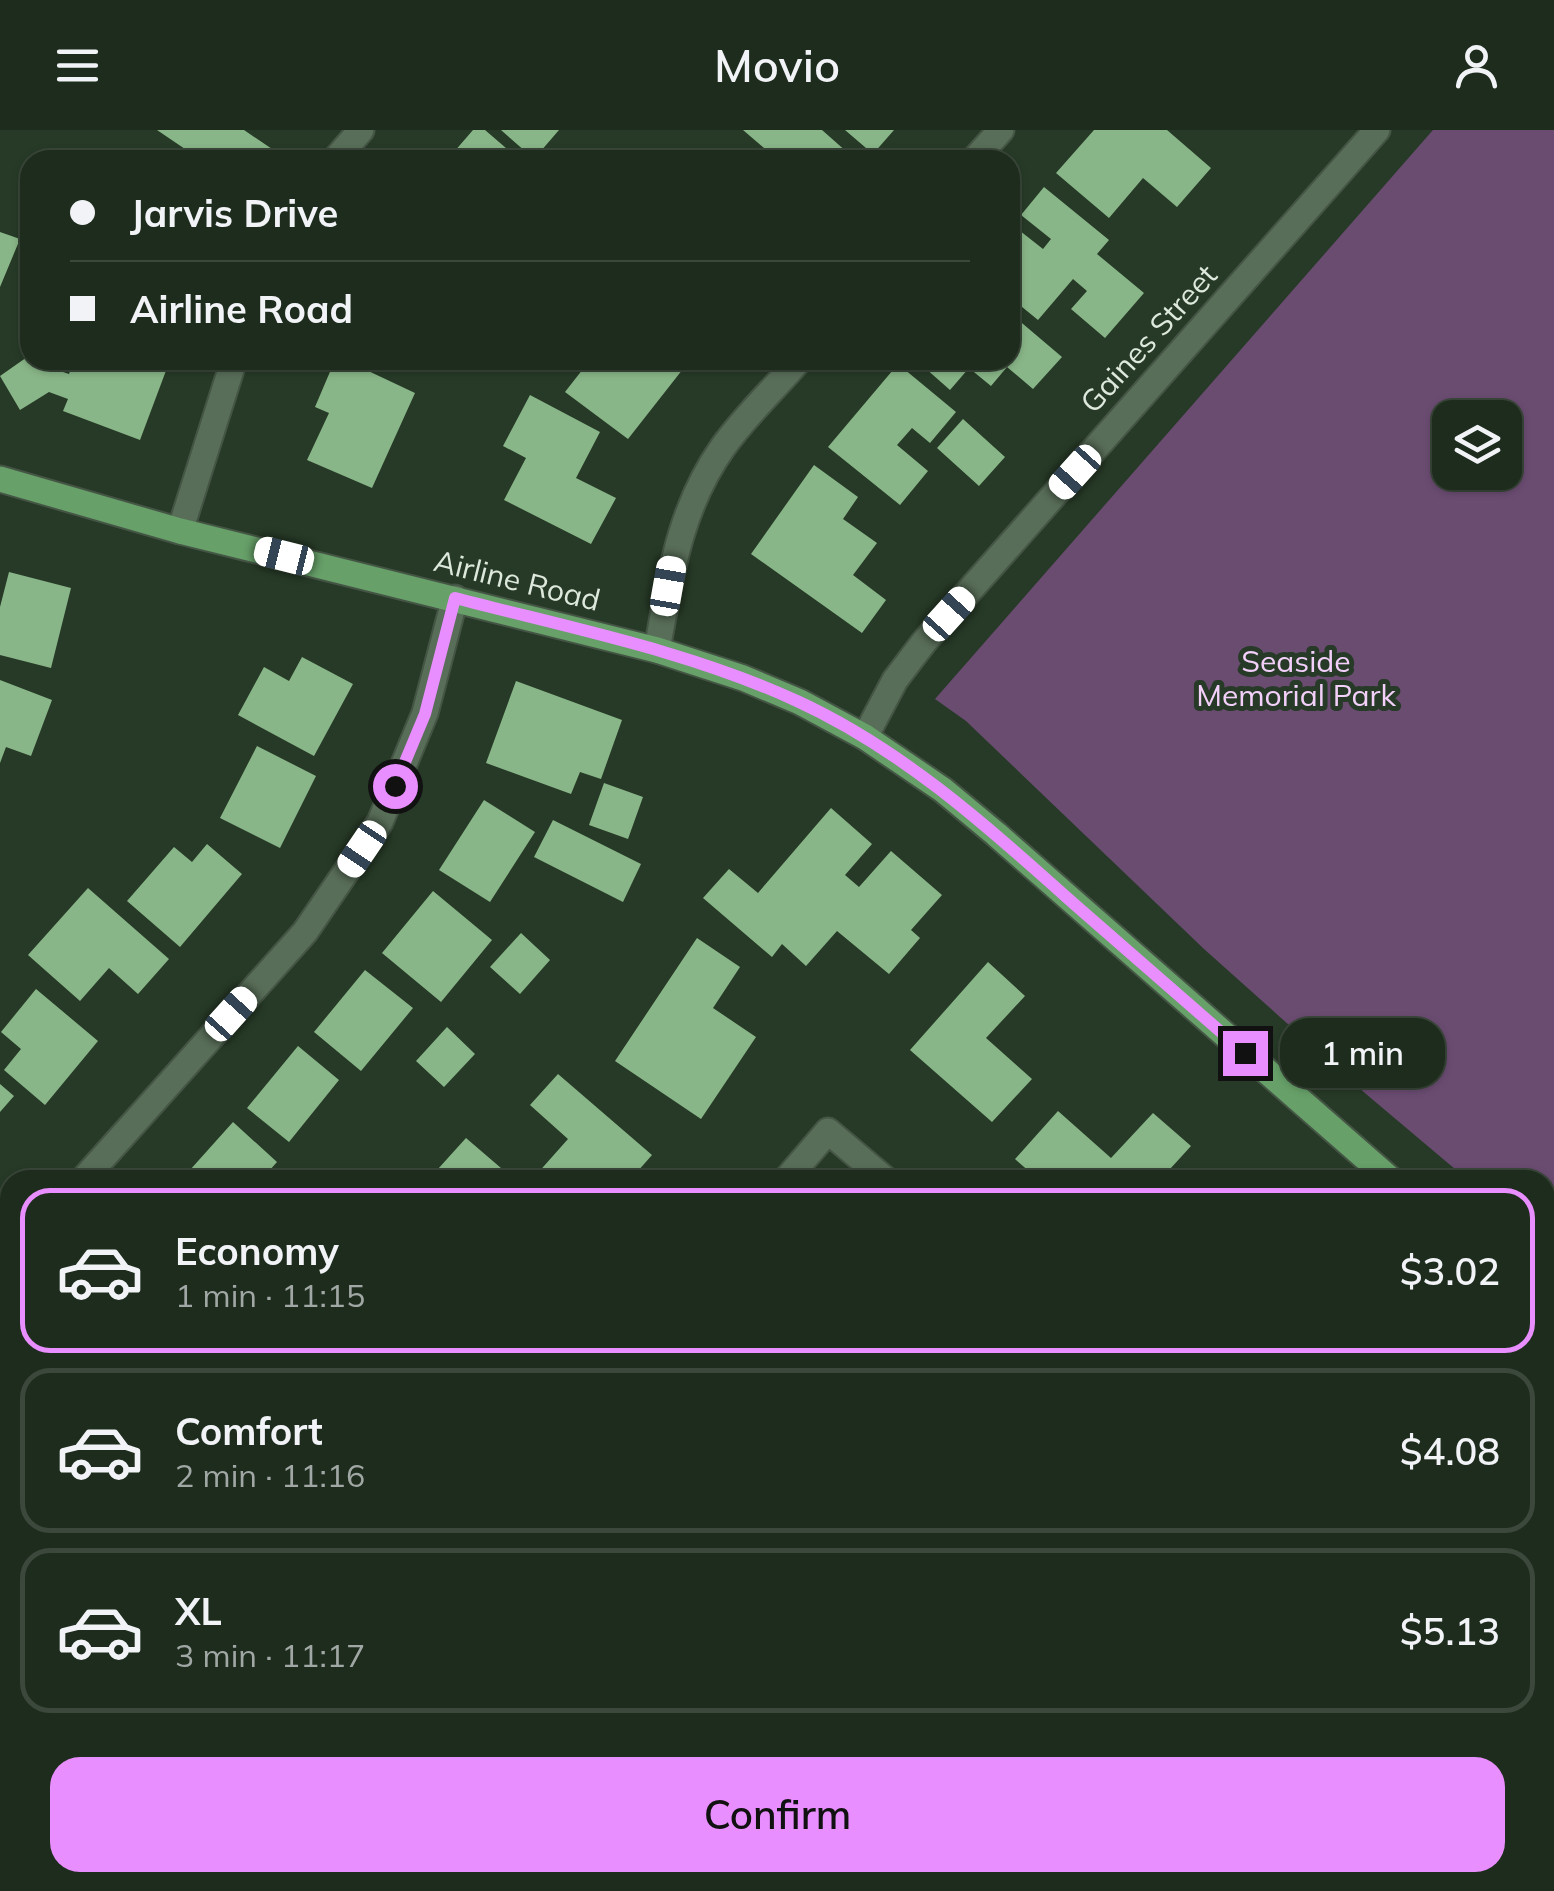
<!DOCTYPE html>
<html lang="en">
<head>
<meta charset="utf-8">
<style>
	:root { --surface:#1d2c1d; --page:#253426; --text:#f1f3f6; --muted:#a0a7a4; --line:#3b483b; --accent:#e98efe }
	body { margin:0; font-family:Mulish,sans-serif; background:var(--page); color:var(--text); height:100vh; display:flex; flex-direction:column; font-size:38px; white-space:nowrap }
	* { box-sizing:border-box; margin:0 }
	p { font-size:32px; color:var(--muted) }
	.icon { flex:none; width:55px; height:55px; fill:none; stroke:currentColor; stroke-width:2; stroke-linecap:round; stroke-linejoin:round }
	.map { position:relative; flex:1; overflow:hidden }
	.panel { position:absolute; left:0px; top:1040px; width:1555px; height:722px; display:flex; flex-direction:column; background:var(--surface); border-radius:30px 30px 0 0; box-shadow:0 2px 8px #0004,0 0 0 2px var(--line) }
	.panel>* { flex:none }
	.banner { position:absolute; left:20px; top:20px; width:1000px; height:220px; border-radius:30px; box-shadow:0 2px 8px #0004,0 0 0 2px var(--line); display:grid; align-content:center; height:220px; padding:0 50px; background:var(--surface) }
	.fabs { position:absolute; left:1432px; top:270px; display:grid; gap:20px }
	.fabs a { display:grid; place-items:center; width:90px; height:90px; border-radius:20px; background:var(--surface); box-shadow:0 2px 8px #0004,0 0 0 2px var(--line); font-size:50px }
	.end { position:absolute; width:45px; height:45px; margin:-22px; border:12px solid #e98efe; background:#111; box-shadow:0 0 0 5px #111 }
	.from { border-radius:50% }
	.bubble { position:absolute; height:70px; border-radius:30px; background:var(--surface); box-shadow:0 2px 8px #0004,0 0 0 2px var(--line); font-size:32px; font-weight:600; line-height:70px; text-align:center }
	.car { position:absolute; width:30px; height:60px; margin:-30px -15px; border-radius:12px; box-shadow:0 0 8px 2px #0007; background:linear-gradient(#fff 24%,#345 0 40%,#fff 0 76%,#345 0 86%,#fff 0) }
	.banner b { display:flex; align-items:center; gap:35px; height:95px; font-size:38px }
	.banner b+b { border-top:2px solid var(--line) }
	.banner i { width:25px; height:25px; background:var(--text) }
	ul { padding:18px 0 0; list-style:none }
	li { display:flex; align-items:center; gap:30px; height:165px; margin:0 20px 15px; padding:0 30px; border:5px solid var(--line); border-radius:30px }
	li div { flex:1 }
	li b { display:block; font-size:38px }
	li em { font-style:normal; font-weight:600 }
	li.on { border-color:var(--accent) }
	li>.icon { width:90px; height:90px; stroke-width:1.5 }
	.cta { display:flex; gap:20px; margin-top:auto; padding:20px 50px }
	.cta a { flex:1; height:115px; border-radius:30px; background:var(--accent); color:#111; font-size:40px; font-weight:600; line-height:115px; text-align:center }
	header { display:flex; justify-content:space-between; align-items:center; height:130px; padding:0 50px; background:var(--surface); font-size:45px; font-weight:600 }
	.map>svg:first-child { display:block }
	.green { fill:#6a4c71; fill-rule:evenodd }
	.building { fill:#89b688 }
	.lines { fill:none; stroke-linecap:round; stroke-linejoin:round }
	.minor-casing { stroke:#455545; stroke-width:29 }
	.major-casing { stroke:#455545; stroke-width:29 }
	.minor { stroke:#596e59; stroke-width:25 }
	.major { stroke:#67a069; stroke-width:25 }
	.route { stroke:#e98efe; stroke-width:12 }
	.labels { text-anchor:middle; stroke-width:10; stroke-linejoin:round; paint-order:stroke }
	.street-label { font-size:30px; fill:#dee9dd; stroke:#273a27 }
	.park-label { font-size:30px; fill:#f2d0fa; stroke:#273a27 }
</style>
</head>
<body>
<header><svg class="icon" aria-label="menu" viewBox="0 0 24 24"><path d="M4 6h16M4 12h16M4 18h16"/></svg>Movio<svg class="icon" aria-label="person" viewBox="0 0 24 24"><circle cx="12" cy="8" r="4"/><path d="M4 21q1-7 8-7t8 7"/></svg></header>
<div class="map">
<svg width="1554" height="1761" viewBox="0 0 1554 1761">
	<rect width="100%" height="100%" fill="#273a27"/>
	<path class="green" d="M1433,0h121v1123l-9,-8v-65h-77l-102,-86 -162,-145 -238,-228 -31,-22zM1450,288h55v54h-55z"/>
	<path class="building" d="M157,0h87l31,21 -6,9h-92l8,-11z
		M473,0h12l35,30h-73z
		M501,0h58l-25,29z
		M743,0h79l34,30h-78z
		M845,0h49l-21,24z
		M1094,0h73l44,38 -34,39 -34,-29 -34,40 -53,-45z
		M1044,57l65,53 -12,14 47,39 -39,45 -34,-29 16,-18 -14,-12 -35,41 -28,-23v-10l6,-8 -6,-5v-51l33,26 8,-10 -30,-24z
		M0,102l20,7 -20,48z
		M1010,183l52,44 -29,32 -26,-22 -16,19 -22,-18 -19,22 -34,-30h94z
		M30,225v5h26l7,12 6,2 5,-14h96l-30,80 -77,-29 5,-12 -19,-7 -29,18 -20,-34z
		M335,230h10l70,33 -43,95 -65,-28 22,-47 -14,-6z
		M590,230h100l-62,79 -63,-47z
		M898,234l58,48 -26,31 -18,-15 -15,17 31,26 -28,34 -72,-58z
		M530,265l70,37 -24,46 40,20 -25,46 -87,-44 22,-42 -23,-12z
		M963,289l42,38 -26,29 -42,-38z
		M814,335l44,32 -15,22 34,24 -24,32 33,25 -24,33 -111,-79z
		M9,442l62,16 -20,80 -51,-13v-48z
		M302,527l51,27 -39,72 -76,-41 26,-48 25,14z
		M0,550l52,20 -21,56 -25,-9 -6,16z
		M516,551l106,39 -21,59 -21,-7 -9,22 -85,-31z
		M257,616l59,30 -36,72 -60,-30z
		M604,653l39,14 -15,42 -39,-14z
		M484,670l51,32 -45,70 -51,-32z
		M831,678l41,36 -27,31 14,12 32,-36 51,44 -31,35 9,8 -31,36 -52,-43 -31,35 -24,-22 -10,13 -69,-59 26,-29 29,24z
		M553,690l88,44 -18,38 -89,-45z
		M207,714l35,30 -62,73 -53,-46 47,-54 18,15z
		M88,758l81,71 -31,35 -29,-26 -29,33 -52,-46z
		M433,761l59,49 -51,62 -59,-49z
		M521,803l29,27 -30,34 -30,-27z
		M697,808l43,29 -27,41 43,29 -55,82 -86,-58z
		M988,832l37,34 -39,42 46,41 -40,43 -82,-72z
		M365,840l48,38 -52,63 -47,-39z
		M36,859l62,52 -53,64 -41,-35 17,-21 -20,-17z
		M447,897l28,27 -31,33 -28,-26z
		M298,916l41,34 -50,62 -42,-34z
		M558,944l94,81 -22,25h-88l-6,-5 32,-36 -38,-34z
		M0,954l14,12 -14,16z
		M1058,981l53,47 42,-45 38,33 -31,34h-121l-24,-21z
		M233,992l44,40 -16,18h-80z
		M466,1008l49,42h-87z
		M10,1258v50l-10,-9v-30z
		M0,1311l10,9v94l-10,11z
		M1545,1353l9,8v70l-9,10z
		M1554,1454v40l-9,10v-40z
		M3,1691l7,1v60h191l38,7 -1,2h-238v-50z
		M1545,1748l4,1 -5,12h-58l3,-9h56z
		M1114,1752h100l6,6 -3,3h-110z"/>
	<g class="lines">
		<g class="minor-casing">
			<path id="minor" d="M335,30l26,-30
				M974,30l27,-30
				M180,401l54,-171
				M657,520c13,-72 22,-141 66,-203 22,-31 51,-58 76,-87
				M865,607l30,-57 29,-38 453,-512
				M83,1050l222,-248 75,-110 45,-109 30,-115
				M786,1050l42,-49 58,49
				M0,1143l10,-12
				M1545,1592l9,8
				M481,1752l13,9
				M937,1752l10,9
				M442,1761l24,-9"/>
		</g>
		<g class="major-casing">
			<path id="major" d="M0,349l180,52 477,119 86,28 57,24 65,35 78,53 53,44 395,346
				M1545,1187l9,8"/>
		</g>
		<use href="#minor" class="minor"/>
		<use href="#major" class="major"/>
	</g>
	<g class="lines">
		<path class="route" d="M395,656l30,-72 30,-116c115,30 234,53 342,103 105,48 191,126 276,202 57,50 114,100 172,150"/>
	</g>
	<g class="labels">
		<g class="street-label">
			<text transform="translate(1149 209) rotate(-48)" y="10">Gaines Street</text>
			<text transform="translate(517 451) rotate(14)" y="10">Airline Road</text>
		</g>
		<g class="park-label">
			<text x="1296" y="542">Seaside<tspan x="1296" dy="34">Memorial Park</tspan></text>
		</g>
	</g>
</svg>
<div class="fabs">
<a><svg class="icon" aria-label="layers" viewBox="0 0 24 24"><path d="M12 4l9 5-9 5-9-5zM3 14l9 5 9-5"/></svg></a>
</div>
<i class="end from" style="left:395px;top:656px"></i>
<i class="end" style="left:1245px;top:923px"></i>
<div class="bubble" style="left:1280px;top:888px;width:165px">1 min</div>
<i class="car" style="left:1075px;top:342px;rotate:222deg"></i>
<i class="car" style="left:284px;top:426px;rotate:284deg"></i>
<i class="car" style="left:668px;top:456px;rotate:10deg"></i>
<i class="car" style="left:949px;top:484px;rotate:42deg"></i>
<i class="car" style="left:362px;top:719px;rotate:214deg"></i>
<i class="car" style="left:231px;top:884px;rotate:42deg"></i>
<div class="banner">
<b><i class="from"></i>Jarvis Drive</b>
<b><i></i>Airline Road</b>
</div>
<section class="panel">
<ul>
<li class="on"><svg class="icon" aria-label="car" viewBox="0 0 24 24"><path d="M5 17H2v-5l4-1 3-4h7l3 4 3 1v5h-3M9 17h6M6 11h13"/><circle cx="7" cy="17" r="2"/><circle cx="17" cy="17" r="2"/></svg><div><b>Economy</b><p>1 min · 11:15</p></div><em>$3.02</em></li>
<li><svg class="icon" aria-label="car" viewBox="0 0 24 24"><path d="M5 17H2v-5l4-1 3-4h7l3 4 3 1v5h-3M9 17h6M6 11h13"/><circle cx="7" cy="17" r="2"/><circle cx="17" cy="17" r="2"/></svg><div><b>Comfort</b><p>2 min · 11:16</p></div><em>$4.08</em></li>
<li><svg class="icon" aria-label="car" viewBox="0 0 24 24"><path d="M5 17H2v-5l4-1 3-4h7l3 4 3 1v5h-3M9 17h6M6 11h13"/><circle cx="7" cy="17" r="2"/><circle cx="17" cy="17" r="2"/></svg><div><b>XL</b><p>3 min · 11:17</p></div><em>$5.13</em></li>
</ul>
<div class="cta"><a>Confirm</a></div>
</section>
</div>
</body>
</html>
